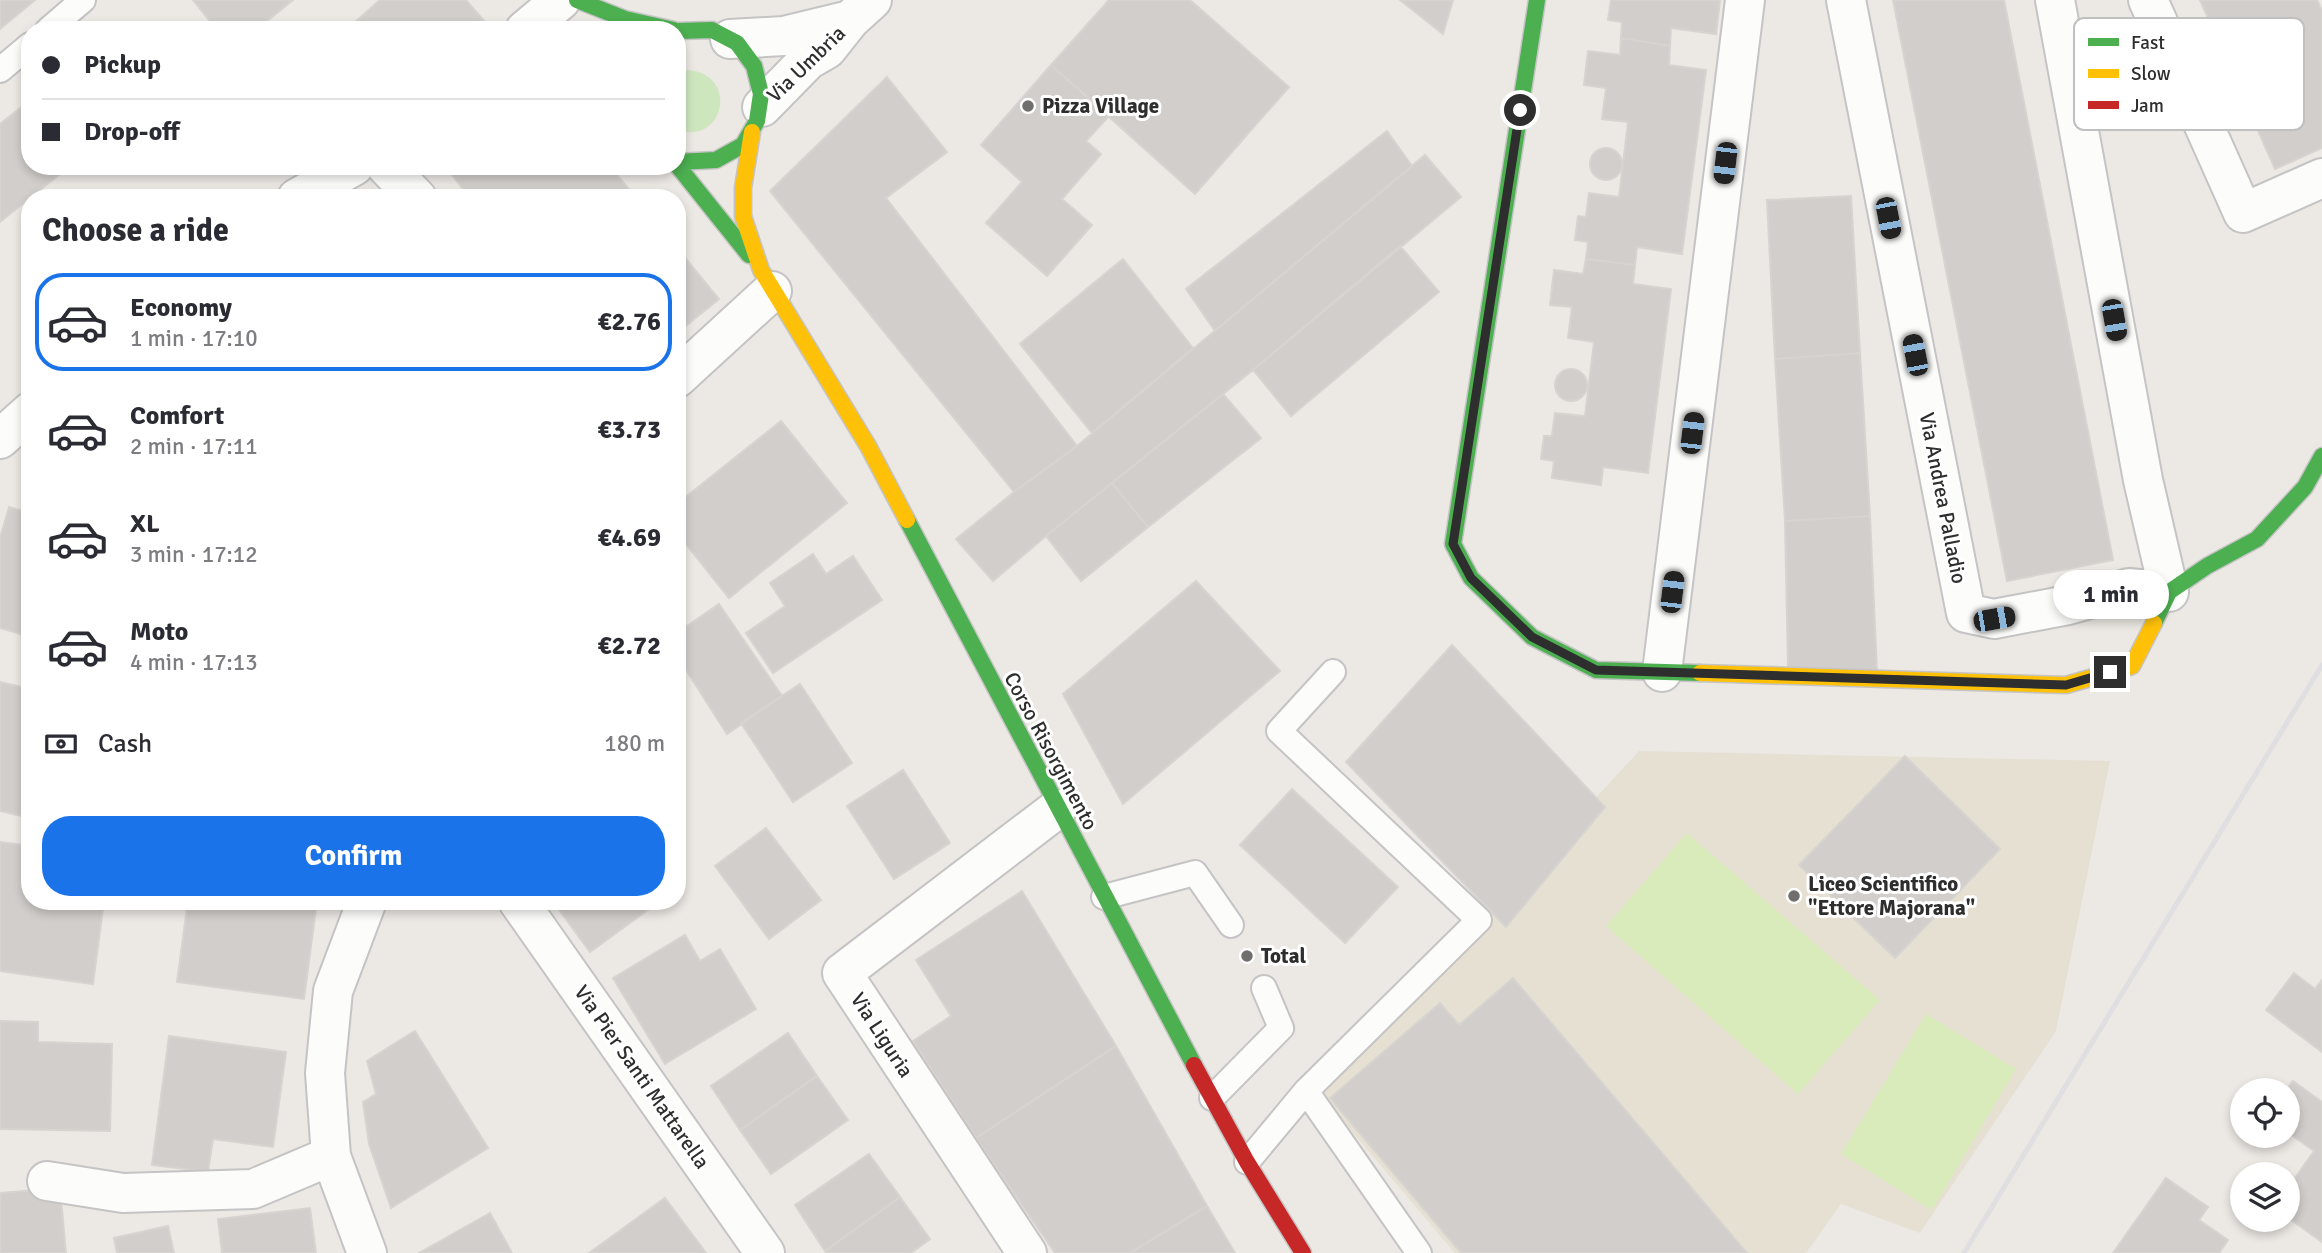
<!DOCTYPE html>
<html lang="en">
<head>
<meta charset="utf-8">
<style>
	:root { --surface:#fff; --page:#f7f7f7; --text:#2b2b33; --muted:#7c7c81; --line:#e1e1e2; --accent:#1a73e8 }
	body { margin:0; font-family:Signika,sans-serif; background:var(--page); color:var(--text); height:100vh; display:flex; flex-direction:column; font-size:26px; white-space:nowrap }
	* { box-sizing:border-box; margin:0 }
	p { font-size:23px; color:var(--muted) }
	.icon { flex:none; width:38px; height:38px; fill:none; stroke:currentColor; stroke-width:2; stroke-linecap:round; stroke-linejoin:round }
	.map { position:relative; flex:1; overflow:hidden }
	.details { position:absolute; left:21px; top:189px; width:665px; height:721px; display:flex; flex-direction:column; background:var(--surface); border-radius:28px; box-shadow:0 4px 10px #0003 }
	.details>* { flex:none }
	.banner { position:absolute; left:21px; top:21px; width:665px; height:154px; border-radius:28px; box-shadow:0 4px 10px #0003; display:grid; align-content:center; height:154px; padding:0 21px; background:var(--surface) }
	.tools { position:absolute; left:2230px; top:1078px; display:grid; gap:14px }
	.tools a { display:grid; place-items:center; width:70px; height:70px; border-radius:50%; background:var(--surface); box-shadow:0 4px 10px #0003; font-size:35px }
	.end { position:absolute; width:32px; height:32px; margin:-16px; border:9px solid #2e2e2e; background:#fff; box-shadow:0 0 0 4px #fff }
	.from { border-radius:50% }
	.bubble { position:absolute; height:49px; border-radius:24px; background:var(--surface); box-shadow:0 4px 10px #0003; font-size:23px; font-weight:700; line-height:49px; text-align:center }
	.car { position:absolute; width:21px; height:42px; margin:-21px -10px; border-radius:9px; box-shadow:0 0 5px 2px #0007; background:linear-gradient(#222 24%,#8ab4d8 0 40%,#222 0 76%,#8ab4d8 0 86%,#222 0) }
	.banner b { display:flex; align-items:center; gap:24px; height:66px; font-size:26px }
	.banner b+b { border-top:2px solid var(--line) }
	.banner i { width:18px; height:18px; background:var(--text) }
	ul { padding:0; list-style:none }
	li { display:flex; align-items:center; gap:21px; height:98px; margin:0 14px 10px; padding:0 7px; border:4px solid transparent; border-radius:28px }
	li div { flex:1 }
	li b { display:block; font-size:26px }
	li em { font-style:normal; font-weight:700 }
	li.current { border-color:var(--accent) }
	li>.icon { width:63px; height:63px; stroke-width:1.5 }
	h2 { padding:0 21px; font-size:32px; line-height:84px }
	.pay { display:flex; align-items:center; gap:18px; height:77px; padding:0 21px; font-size:26px }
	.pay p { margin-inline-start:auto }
	.button { display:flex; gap:14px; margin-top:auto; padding:14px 21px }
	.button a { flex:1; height:80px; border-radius:28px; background:var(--accent); color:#fff; font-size:28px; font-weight:700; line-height:80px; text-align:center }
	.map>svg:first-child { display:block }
	.education { fill:#e6e0d3 }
	.green { fill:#cee6be }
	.pitch { fill:#d9eabb }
	.building { fill:#d1cecb; stroke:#d7d4d0; stroke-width:2 }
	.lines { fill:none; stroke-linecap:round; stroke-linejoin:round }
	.lane-casing { stroke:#c5c4c5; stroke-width:28 }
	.street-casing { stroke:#c5c4c5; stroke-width:42 }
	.fast-casing { stroke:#c5c4c5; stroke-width:19 }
	.slow-casing { stroke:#c5c4c5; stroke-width:19 }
	.jam-casing { stroke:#c5c4c5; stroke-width:19 }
	.lane { stroke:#fcfcfb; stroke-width:24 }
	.street { stroke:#fcfcfb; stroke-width:38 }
	.fast { stroke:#4caf50; stroke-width:16 }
	.slow { stroke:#ffc107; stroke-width:16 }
	.jam { stroke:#c62828; stroke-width:16 }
	.rail { stroke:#dfdfe1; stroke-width:5 }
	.route { stroke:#2e2e2e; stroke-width:9 }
	.poi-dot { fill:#706f6e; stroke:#fff; stroke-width:2.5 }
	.labels { text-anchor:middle; stroke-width:6; stroke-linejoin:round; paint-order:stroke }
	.street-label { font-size:21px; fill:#2e2e2e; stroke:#fff }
	.poi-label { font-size:21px; font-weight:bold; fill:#2e2e2e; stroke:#fff; text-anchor:start }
	.key { fill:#fff; stroke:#c0c0c0; stroke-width:2 }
	.key-label { font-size:19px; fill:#2e2e2e }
</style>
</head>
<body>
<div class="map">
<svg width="2322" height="1253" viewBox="0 0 2322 1253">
	<rect width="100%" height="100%" fill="#ece8e4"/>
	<path class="education" d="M1639,751l471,10 -54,270 -136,202 -79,-29 -35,49h-351l-134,-158z"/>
	<path class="green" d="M684,70c56,0 42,76 -7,60v-58z"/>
	<path class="pitch" d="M1687,833l193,167 -82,94 -192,-168z
		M1926,1014l90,55 -84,141 -91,-56z"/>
	<path class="building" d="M0,0h35l-35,29z
		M193,0h100l-37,30h-39z
		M380,0h86l26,30h-146z
		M1109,0h81l99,87 -94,107 -144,-129z
		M1400,0h53l-10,34z
		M1611,0h109l-4,34 -45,-6 -1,18 -49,-8 1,-16 -14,-2z
		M1893,0h111l109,560 -106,21z
		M2200,0h117l5,11v137l-47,21z
		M1621,38l49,8 -1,19 37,5 -24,184 -45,-7 -2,18 -49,-6 2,-17 -13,-2 3,-24 8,1 3,-24 30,4 9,-75 -26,-3 4,-31 -22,-3 4,-34 32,4z
		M1051,65l58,51 -23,25 15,13 -39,45 30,26 -45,51 -61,-53 36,-41 -41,-37z
		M887,77l60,75 -61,46 191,248 -63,46 -244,-301z
		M30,100v66h40l-70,56v-98z
		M1387,131l25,35 -197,165 -29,-42z
		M1590 164a16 16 0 1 1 32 0a16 16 0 1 1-32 0Z
		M1425,155l36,42 -208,173 -207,166 -53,45 -37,-42 58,-47 63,-46z
		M445,166h165l26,32h-166z
		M1851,196l9,157 -85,6 -8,-159z
		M1400,246l39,46 -148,124 -38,-46z
		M677,248l42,51 -42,34z
		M1123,259l70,89 -101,85 -72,-89z
		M1586,259l49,6 -2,19 38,5 -23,184 -45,-6 -2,18 -49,-7 2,-17 -13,-2 3,-23h8l3,-23 30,3 9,-74 -26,-4 4,-31 -22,-2 4,-35 29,4z
		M1860,353l10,163 -85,5 -10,-162z
		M1555 385a16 16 0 1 1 32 0a16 16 0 1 1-32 0Z
		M1223,394l38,44 -113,89 -36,-44z
		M781,421l66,82 -118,95 -52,-65v-29z
		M1112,483l36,44 -67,54 -35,-45z
		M9,507l21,6v124l-30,-9v-90z
		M1870,516l7,155 -89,-3 -3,-147z
		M813,554l13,20 27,-18 29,44 -109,73 -27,-40 39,-27 -15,-23z
		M1196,581l84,90 -157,133 -60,-110z
		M719,604l63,92 -55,38 -50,-78v-23z
		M1452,645l153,162 -99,120 -160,-165z
		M0,682l30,7v129l-30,-7z
		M800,684l52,79 -59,39 -52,-79z
		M1905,756l95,93 -105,109 -96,-93z
		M903,770l47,73 -56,36 -47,-73z
		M1292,789l106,98 -53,56 -105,-98z
		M766,828l55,72 -52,39 -54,-73z
		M0,842l30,4v55h74l-11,83 -93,-13z
		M1022,891l94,155 -140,92 -63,-97 38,-25 -35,-56z
		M188,901h129l-13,98 -127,-17z
		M565,901h95l-70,51 -33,-45z
		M685,935l15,26 20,-12 36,60 -91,55 -52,-86z
		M2294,973l21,16 7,-9v72l-56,-42z
		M1513,978l234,275h-286l-131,-155 110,-95 19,22z
		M0,1021l38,1v20l74,2 -2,87 -110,-2z
		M415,1031l73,117 -97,60 -22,-64 -6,-42 13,-8 -9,-33z
		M788,1033l29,43 -77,54 -29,-44z
		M169,1036l117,16 -13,95 -60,-8 -5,33 -56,-7z
		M1116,1046l91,160 -77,47h-75l-79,-115z
		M817,1076l31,44 -77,54 -31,-44z
		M2293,1081l29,21v140l-35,-25v-39l5,4 22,-31 -27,-19 -1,-42z
		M869,1154l31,43 -75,54 -30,-46z
		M2166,1178l42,29 -9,13 29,20 -9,13h-106z
		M60,1188l6,65h-66v-60z
		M900,1197l30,42 -19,14h-85l-1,-2z
		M665,1198l41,55h-117z
		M1207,1206l28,47h-105z
		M310,1208l6,45h-94l-4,-34z
		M490,1213l22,40h-93z
		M168,1226l6,27h-57l-3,-15z"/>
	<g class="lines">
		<g class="lane-casing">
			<path id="lane" d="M48,30l35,-30
				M0,70l30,-25
				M1104,897l91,-24 36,52
				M1306,1091l173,-171 -200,-189 54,-59
				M1212,1098l69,-70 -17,-40
				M1247,1162l59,-71 113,162"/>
		</g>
		<g class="street-casing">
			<path id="street" d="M1846,0l120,613 28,6 74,-14 61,-17 40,4 -26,-112 -88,-480
				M2148,0l95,213 79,-35
				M525,30l36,-30
				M730,39l54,-3 66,-16
				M762,107l46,-47 19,-11 23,-29 22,-20
				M386,166l31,32
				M297,198l57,-32
				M677,378l95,-87
				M0,439l30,-27
				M1662,672l83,-672
				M367,901l-34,90 -8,82 6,83 36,97
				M518,901l247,352
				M47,1181l76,12 130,-4 78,-33
				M1027,1253l-185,-280 215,-164"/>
		</g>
		<g class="fast-casing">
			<path id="fast" d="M577,0l48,19 49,11
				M1537,0l-84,544 18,34 61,59 64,33 104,3
				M677,31l35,-1 25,13 17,23 7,28 -4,27 -14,24 -27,15 -39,2
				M677,165l72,90
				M907,520l287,545
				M2154,623l15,-31 38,-26 50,-27 48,-52 17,-31"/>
		</g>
		<g class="slow-casing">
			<path id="slow" d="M752,132l-9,56v28l18,54 107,176 39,74
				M1700,673l366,12 66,-19 22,-43"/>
		</g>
		<g class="jam-casing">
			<path id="jam" d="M1194,1065l53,97 56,91"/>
		</g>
		<use href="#lane" class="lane"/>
		<use href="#street" class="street"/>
		<use href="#fast" class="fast"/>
		<use href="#slow" class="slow"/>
		<use href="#jam" class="jam"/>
		<path class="rail" d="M1964,1253l358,-588"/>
	</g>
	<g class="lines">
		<path class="route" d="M1520,110l-67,434 18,34 61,59 64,33 470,15 44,-13"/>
	</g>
	<g class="poi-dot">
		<circle cx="1028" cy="106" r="7"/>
		<circle cx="1794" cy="896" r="7"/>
		<circle cx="1247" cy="956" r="7"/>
	</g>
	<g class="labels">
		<g class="street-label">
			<text transform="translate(806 64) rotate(-44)" y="7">Via Umbria</text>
			<text transform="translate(1943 498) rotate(79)" y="7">Via Andrea Palladio</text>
			<text transform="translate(1051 751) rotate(62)" y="7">Corso Risorgimento</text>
			<text transform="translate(882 1035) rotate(57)" y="7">Via Liguria</text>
			<text transform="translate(642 1077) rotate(55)" y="7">Via Pier Santi Mattarella</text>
		</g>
		<g class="poi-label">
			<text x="1042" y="113">Pizza Village</text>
			<text x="1808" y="891">Liceo Scientifico<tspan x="1808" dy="24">"Ettore Majorana"</tspan></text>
			<text x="1261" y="963">Total</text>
		</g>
	</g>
	<rect x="2074" y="18" width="230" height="112" rx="10" class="key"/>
	<rect x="2088" y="38" width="31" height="8" fill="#4caf50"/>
	<rect x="2088" y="69" width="31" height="9" fill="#ffc107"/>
	<rect x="2088" y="101" width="31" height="8" fill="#c62828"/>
	<g class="key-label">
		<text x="2131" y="49">Fast</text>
		<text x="2131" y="80">Slow</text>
		<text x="2131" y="112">Jam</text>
	</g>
</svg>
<div class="tools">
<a><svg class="icon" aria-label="locate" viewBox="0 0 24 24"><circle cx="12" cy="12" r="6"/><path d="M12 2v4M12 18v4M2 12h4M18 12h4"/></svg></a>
<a><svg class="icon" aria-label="layers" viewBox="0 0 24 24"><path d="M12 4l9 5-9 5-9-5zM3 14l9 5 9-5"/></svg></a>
</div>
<i class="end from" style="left:1520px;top:110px"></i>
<i class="end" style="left:2110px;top:672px"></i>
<div class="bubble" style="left:2053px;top:570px;width:116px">1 min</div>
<i class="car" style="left:1725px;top:163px;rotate:187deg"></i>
<i class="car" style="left:1888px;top:218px;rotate:169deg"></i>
<i class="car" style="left:2114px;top:320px;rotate:170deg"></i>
<i class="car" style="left:1915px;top:355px;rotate:349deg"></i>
<i class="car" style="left:1692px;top:433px;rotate:7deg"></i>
<i class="car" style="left:1672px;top:592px;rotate:7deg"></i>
<i class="car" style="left:1994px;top:619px;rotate:80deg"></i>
<div class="banner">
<b><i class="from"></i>Pickup</b>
<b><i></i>Drop-off</b>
</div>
<section class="details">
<h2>Choose a ride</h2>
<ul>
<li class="current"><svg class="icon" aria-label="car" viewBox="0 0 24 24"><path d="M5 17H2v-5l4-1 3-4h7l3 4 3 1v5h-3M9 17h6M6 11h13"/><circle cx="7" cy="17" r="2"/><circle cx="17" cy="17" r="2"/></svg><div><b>Economy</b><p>1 min · 17:10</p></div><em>€2.76</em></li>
<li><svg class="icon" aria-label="car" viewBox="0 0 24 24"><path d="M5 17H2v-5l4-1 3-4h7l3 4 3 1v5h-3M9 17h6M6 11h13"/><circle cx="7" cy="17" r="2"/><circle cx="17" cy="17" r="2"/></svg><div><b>Comfort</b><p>2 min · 17:11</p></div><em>€3.73</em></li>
<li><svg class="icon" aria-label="car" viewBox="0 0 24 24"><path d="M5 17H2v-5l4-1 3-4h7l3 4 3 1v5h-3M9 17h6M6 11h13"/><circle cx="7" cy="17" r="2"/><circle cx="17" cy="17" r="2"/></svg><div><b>XL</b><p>3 min · 17:12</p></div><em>€4.69</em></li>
<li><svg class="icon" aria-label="car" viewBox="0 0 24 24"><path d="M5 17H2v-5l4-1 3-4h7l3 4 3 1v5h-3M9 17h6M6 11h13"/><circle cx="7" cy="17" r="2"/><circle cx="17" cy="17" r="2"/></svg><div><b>Moto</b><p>4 min · 17:13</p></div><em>€2.72</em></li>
</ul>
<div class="pay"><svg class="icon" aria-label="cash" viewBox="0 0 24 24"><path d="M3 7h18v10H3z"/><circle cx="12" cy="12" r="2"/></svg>Cash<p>180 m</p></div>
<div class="button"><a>Confirm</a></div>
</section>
</div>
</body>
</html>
